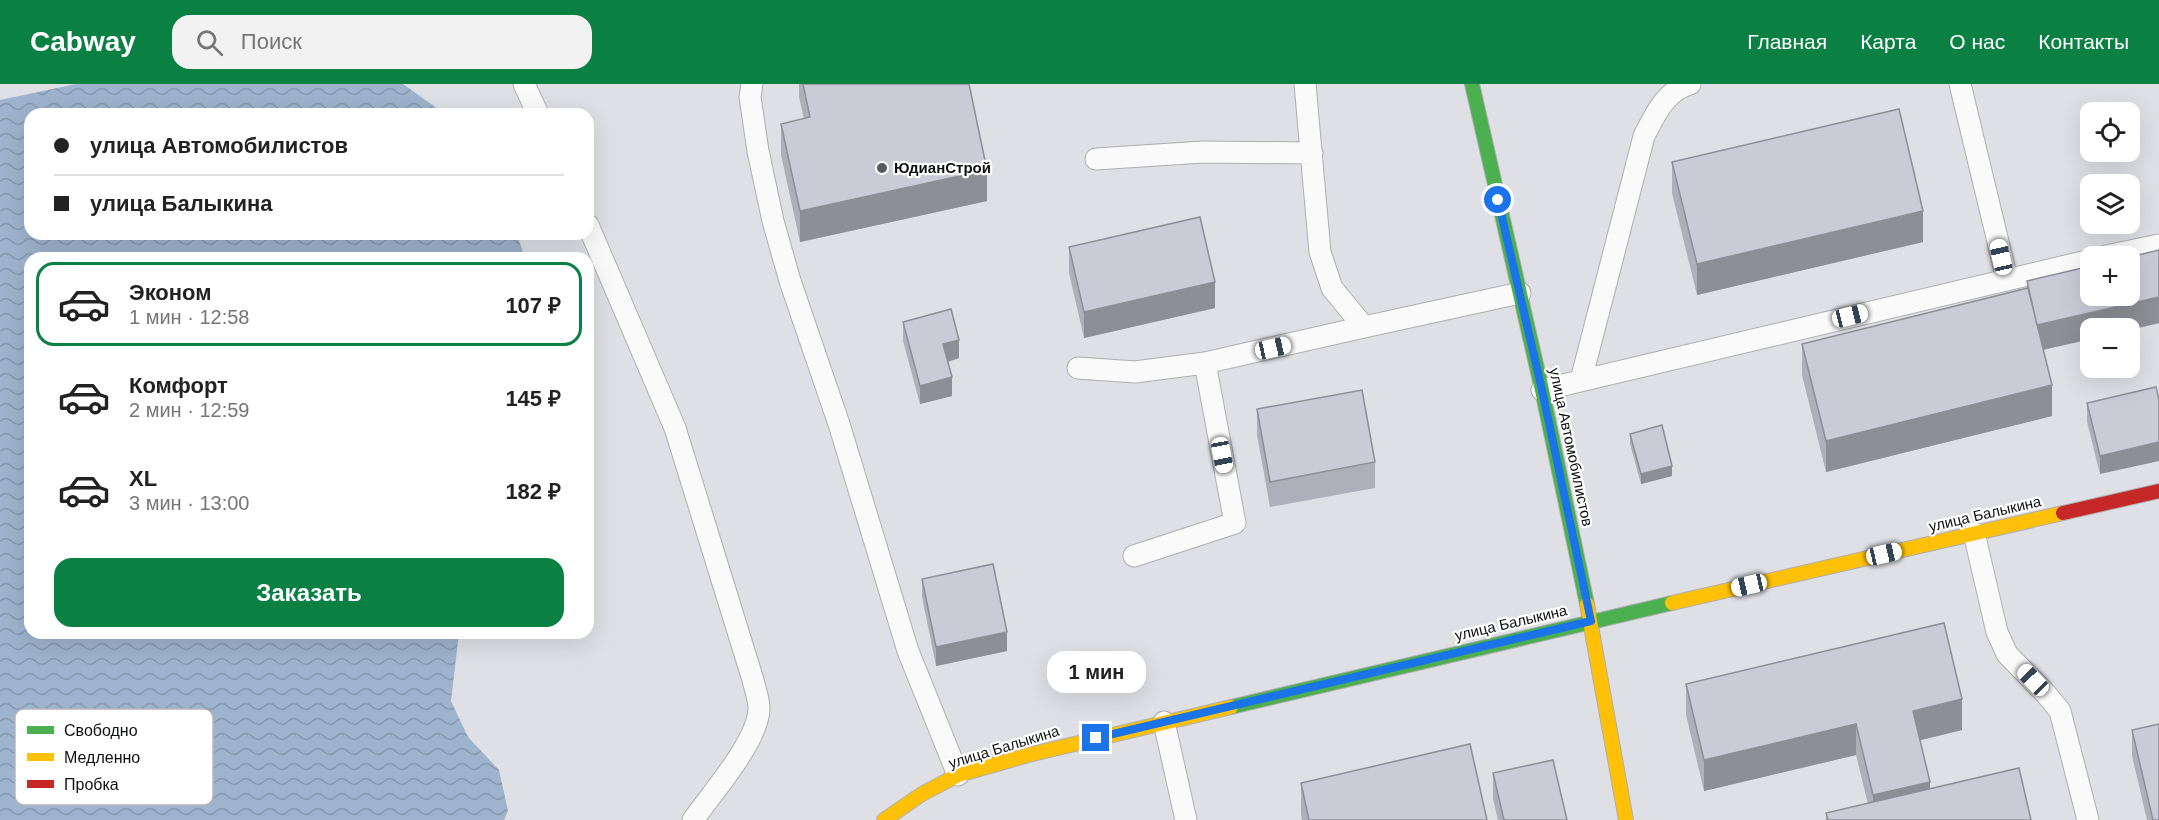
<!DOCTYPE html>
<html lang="ru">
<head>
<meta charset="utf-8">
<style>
	:root { --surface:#fff; --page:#f2f2f2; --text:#222; --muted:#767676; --line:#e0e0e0; --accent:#0b8043 }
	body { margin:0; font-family:Helvetica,sans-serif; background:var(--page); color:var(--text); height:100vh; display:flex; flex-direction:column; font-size:22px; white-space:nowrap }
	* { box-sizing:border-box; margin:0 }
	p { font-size:20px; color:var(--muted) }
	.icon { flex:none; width:33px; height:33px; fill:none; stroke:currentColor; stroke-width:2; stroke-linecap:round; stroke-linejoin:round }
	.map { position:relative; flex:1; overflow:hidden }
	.side { position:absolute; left:24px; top:168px; width:570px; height:387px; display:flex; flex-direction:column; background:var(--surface); border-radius:18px; box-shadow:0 6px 24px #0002 }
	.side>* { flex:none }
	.banner { position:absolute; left:24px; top:24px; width:570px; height:132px; border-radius:18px; box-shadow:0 6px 24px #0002; display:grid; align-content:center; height:132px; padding:0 30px; background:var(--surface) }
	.controls { position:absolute; left:2080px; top:18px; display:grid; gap:12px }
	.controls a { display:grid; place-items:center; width:60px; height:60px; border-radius:12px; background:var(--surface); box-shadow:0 6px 24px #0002; font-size:30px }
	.end { position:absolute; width:27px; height:27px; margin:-14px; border:8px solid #1a73e8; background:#fff; box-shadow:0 0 0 3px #fff }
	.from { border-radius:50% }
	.bubble { position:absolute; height:42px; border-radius:18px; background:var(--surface); box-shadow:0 6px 24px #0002; font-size:20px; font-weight:600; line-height:42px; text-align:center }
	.car { position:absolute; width:18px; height:36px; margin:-18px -9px; border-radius:8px; box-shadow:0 0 4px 2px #0007; background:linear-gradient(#fff 24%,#345 0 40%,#fff 0 76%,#345 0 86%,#fff 0) }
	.banner b { display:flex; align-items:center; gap:21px; height:57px; font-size:22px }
	.banner b+b { border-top:2px solid var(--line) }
	.banner i { width:15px; height:15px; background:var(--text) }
	ul { padding:10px 0 0; list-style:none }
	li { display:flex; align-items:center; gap:18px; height:84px; margin:0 12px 9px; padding:0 18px; border:3px solid transparent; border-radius:18px }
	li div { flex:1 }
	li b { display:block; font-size:22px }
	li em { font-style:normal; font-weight:600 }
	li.on { border-color:var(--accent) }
	li>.icon { width:54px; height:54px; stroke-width:1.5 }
	.cta { display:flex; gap:12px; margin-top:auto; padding:12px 30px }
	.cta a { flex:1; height:69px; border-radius:18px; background:var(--accent); color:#fff; font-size:24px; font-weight:600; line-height:69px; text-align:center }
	header { display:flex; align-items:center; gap:36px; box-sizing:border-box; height:84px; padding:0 30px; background:var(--accent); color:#fff }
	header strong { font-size:28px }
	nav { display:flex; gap:33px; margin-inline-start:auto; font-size:21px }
	.search { width:420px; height:54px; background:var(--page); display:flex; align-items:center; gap:15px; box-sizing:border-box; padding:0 21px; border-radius:18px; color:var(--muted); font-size:22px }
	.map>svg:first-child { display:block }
	.water { fill:url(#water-waves) }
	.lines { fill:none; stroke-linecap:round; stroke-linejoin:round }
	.lane-casing { stroke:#aeaeb2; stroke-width:23 }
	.fast-casing { stroke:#aeaeb2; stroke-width:16 }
	.slow-casing { stroke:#aeaeb2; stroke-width:16 }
	.jam-casing { stroke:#aeaeb2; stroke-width:16 }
	.lane { stroke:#fafafb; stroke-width:21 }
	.fast { stroke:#4caf50; stroke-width:14 }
	.slow { stroke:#ffc107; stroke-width:14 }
	.jam { stroke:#c62828; stroke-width:14 }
	.wall { fill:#aeafb8 }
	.shaded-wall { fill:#8d8e96 }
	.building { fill:#cacbd6; stroke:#8d8e96; stroke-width:1.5 }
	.route { stroke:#1a73e8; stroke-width:8 }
	.poi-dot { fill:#58595c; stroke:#fff; stroke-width:2 }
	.labels { text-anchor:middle; stroke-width:4.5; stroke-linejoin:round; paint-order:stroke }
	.poi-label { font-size:15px; font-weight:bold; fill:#0f1013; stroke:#fff; text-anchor:start }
	.street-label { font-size:15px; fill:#0f1013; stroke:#fff }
	.key { fill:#fff; stroke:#b7b7b8; stroke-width:1.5 }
	.key-label { font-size:16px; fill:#0f1013 }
</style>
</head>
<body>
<header>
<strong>Cabway</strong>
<div class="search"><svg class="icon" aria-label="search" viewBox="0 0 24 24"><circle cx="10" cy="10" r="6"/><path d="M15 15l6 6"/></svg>Поиск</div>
<nav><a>Главная</a><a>Карта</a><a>О нас</a><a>Контакты</a></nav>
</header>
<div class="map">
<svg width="2159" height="736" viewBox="0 0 2159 736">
	<defs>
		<pattern id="water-waves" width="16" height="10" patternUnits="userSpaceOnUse" patternTransform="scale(1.5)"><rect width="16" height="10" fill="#9eb3cd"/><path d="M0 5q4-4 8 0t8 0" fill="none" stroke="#8799af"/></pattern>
	</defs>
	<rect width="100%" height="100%" fill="#dfe0e5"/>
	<path class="water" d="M76,0h327l42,30h-415v120h487l8,24h-495v375h429l-8,68 17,36 31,33 9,41 -4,9h-504v-720z"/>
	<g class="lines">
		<g class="lane-casing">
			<path id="lane" d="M524,0l14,30
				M752,0l-2,13 8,54 15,70 17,60 49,143 69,227 50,124
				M1305,0l15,168 12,36 32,39 156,-34
				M1960,0l47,195
				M1096,75l107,-7 109,1
				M588,141l87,203 78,252c2,9 6,19 6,28 0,32 -47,85 -66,112
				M2106,172l53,-11
				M1078,284l57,4 70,-9 159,-36
				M1581,296l63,-244c11,-21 21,-45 46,-52
				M1542,306l549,-130
				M1974,449l23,99 10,22 39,40 14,17 28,109
				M1134,472l101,-33 -30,-160
				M1164,638l22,98"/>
		</g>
		<g class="fast-casing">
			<path id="fast" d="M1472,0l70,306 45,214
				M1231,623l441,-104"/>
		</g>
		<g class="slow-casing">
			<path id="slow" d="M1672,519l391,-90
				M1587,520l39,216
				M884,736l38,-26 36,-19 70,-20 203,-48"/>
		</g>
		<g class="jam-casing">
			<path id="jam" d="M2063,429l96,-22"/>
		</g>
		<use href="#lane" class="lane"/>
		<use href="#fast" class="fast"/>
		<use href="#slow" class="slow"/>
		<use href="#jam" class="jam"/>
	</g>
	<path class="wall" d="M799,0h170l18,117 -187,41 -19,-87v-31l23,-5 -5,-22z
		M1672,78l251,80 -226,53 -25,-102z
		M1069,163l146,61 -131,30 -15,-65z
		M2159,166v73l-29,7v-2h-39v11l-48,11 9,66 -226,56 -24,-97v-31l225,-55v-8z
		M903,238l56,36 -11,4 4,34 -32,8 -17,-63z
		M2156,303l-56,87 -13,-52v-19z
		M1257,325l118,53v26l-105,19 -13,-72z
		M1630,350l42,42 -31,8 -11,-40z
		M922,495l85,72 -71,15 -14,-69z
		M1686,600l276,46 -42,10 10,49 101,31h-205v-7l42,-9 -12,-49 -152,36 -18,-76z
		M2132,646l27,90h-12l-15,-64z
		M1493,689l74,47h-69l-5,-21z
		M1301,699l186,37h-185l-1,-6z"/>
	<path class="shaded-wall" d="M987,86v31l-187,41v-31z
		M1923,127v31l-226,53v-31z
		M1215,198v26l-131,30v-26z
		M2159,213v26l-29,7v-2h-39v11l-54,12v-26z
		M959,256v18l-16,5v-19z
		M952,293v19l-32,8v-18z
		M2052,301v31l-226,56v-31z
		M2159,358v19l-59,13v-18z
		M1672,382v10l-31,8v-10z
		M1007,548v19l-71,15v-19z
		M1962,615v31l-49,12v-31z
		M1856,640v31l-152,36v-31z
		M1930,698v31l-57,7v-25z"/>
	<path class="building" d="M803,0h166l18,86 -187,41 -19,-87 29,-7z
		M1899,25l24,102 -226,53 -25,-102z
		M1200,133l15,65 -131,30 -15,-65z
		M2159,166v47l-122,28 -10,-44 64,-15v30h39v-39z
		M2028,204l24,97 -226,56 -24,-97z
		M951,225l8,31 -16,4 9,33 -32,9 -17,-64z
		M2156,303l3,13v42l-59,14 -13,-53z
		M1362,306l13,72 -105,20 -13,-73z
		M1662,341l10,41 -31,8 -11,-40z
		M993,480l14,68 -71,15 -14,-68z
		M1944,539l18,76 -49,12 17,71 -57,13 -17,-71 -152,36 -18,-76z
		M2159,640v96h-6l-21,-90z
		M1470,660l17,76h-178l-8,-37z
		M1553,676l14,60h-63l-11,-47z
		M2019,684l12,52h-203l-2,-7z"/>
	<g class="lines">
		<path class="route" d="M1096,654l495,-117 -49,-231 -44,-190"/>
	</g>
	<circle class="poi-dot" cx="882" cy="84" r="6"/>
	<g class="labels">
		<g class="poi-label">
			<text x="894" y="89">ЮдианСтрой</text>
		</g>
		<g class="street-label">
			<text transform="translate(1571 363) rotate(78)" y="5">улица Автомобилистов</text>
			<text transform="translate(1985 430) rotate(-13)" y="5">улица Балыкина</text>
			<text transform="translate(1511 539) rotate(-13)" y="5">улица Балыкина</text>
			<text transform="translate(1004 663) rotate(-17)" y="5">улица Балыкина</text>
		</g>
	</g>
	<rect x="15" y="625" width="198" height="96" rx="9" class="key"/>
	<rect x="27" y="642" width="27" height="8" fill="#4caf50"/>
	<rect x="27" y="669" width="27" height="8" fill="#ffc107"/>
	<rect x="27" y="696" width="27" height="8" fill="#c62828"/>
	<g class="key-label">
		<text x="64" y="652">Свободно</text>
		<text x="64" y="679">Медленно</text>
		<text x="64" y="706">Пробка</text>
	</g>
</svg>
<div class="controls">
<a><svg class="icon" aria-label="locate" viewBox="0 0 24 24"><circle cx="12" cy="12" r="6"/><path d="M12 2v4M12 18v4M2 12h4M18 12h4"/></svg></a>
<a><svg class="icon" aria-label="layers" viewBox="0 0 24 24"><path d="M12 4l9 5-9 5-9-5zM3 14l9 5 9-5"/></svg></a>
<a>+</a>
<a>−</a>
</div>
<i class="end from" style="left:1498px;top:116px"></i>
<i class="end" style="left:1096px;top:654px"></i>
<div class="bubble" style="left:1047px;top:567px;width:99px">1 мин</div>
<i class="car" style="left:2001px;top:173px;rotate:347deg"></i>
<i class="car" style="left:1850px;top:232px;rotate:76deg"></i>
<i class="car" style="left:1273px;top:264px;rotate:77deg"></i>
<i class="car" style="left:1222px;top:371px;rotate:169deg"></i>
<i class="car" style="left:1884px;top:470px;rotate:77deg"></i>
<i class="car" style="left:1749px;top:501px;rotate:257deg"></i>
<i class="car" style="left:2033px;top:596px;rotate:316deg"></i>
<div class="banner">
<b><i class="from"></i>улица Автомобилистов</b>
<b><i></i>улица Балыкина</b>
</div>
<section class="side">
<ul>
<li class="on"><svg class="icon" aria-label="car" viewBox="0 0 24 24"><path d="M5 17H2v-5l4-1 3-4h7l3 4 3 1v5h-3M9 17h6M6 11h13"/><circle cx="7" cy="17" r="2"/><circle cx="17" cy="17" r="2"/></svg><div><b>Эконом</b><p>1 мин · 12:58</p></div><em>107 ₽</em></li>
<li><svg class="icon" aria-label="car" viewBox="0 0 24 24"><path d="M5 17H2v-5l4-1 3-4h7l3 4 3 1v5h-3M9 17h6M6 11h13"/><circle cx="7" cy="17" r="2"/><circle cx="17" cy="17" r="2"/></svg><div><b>Комфорт</b><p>2 мин · 12:59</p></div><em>145 ₽</em></li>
<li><svg class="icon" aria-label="car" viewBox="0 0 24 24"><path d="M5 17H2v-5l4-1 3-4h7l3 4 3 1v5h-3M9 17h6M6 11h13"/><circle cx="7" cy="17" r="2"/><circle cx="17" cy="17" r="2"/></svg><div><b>XL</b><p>3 мин · 13:00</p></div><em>182 ₽</em></li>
</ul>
<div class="cta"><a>Заказать</a></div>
</section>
</div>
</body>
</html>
